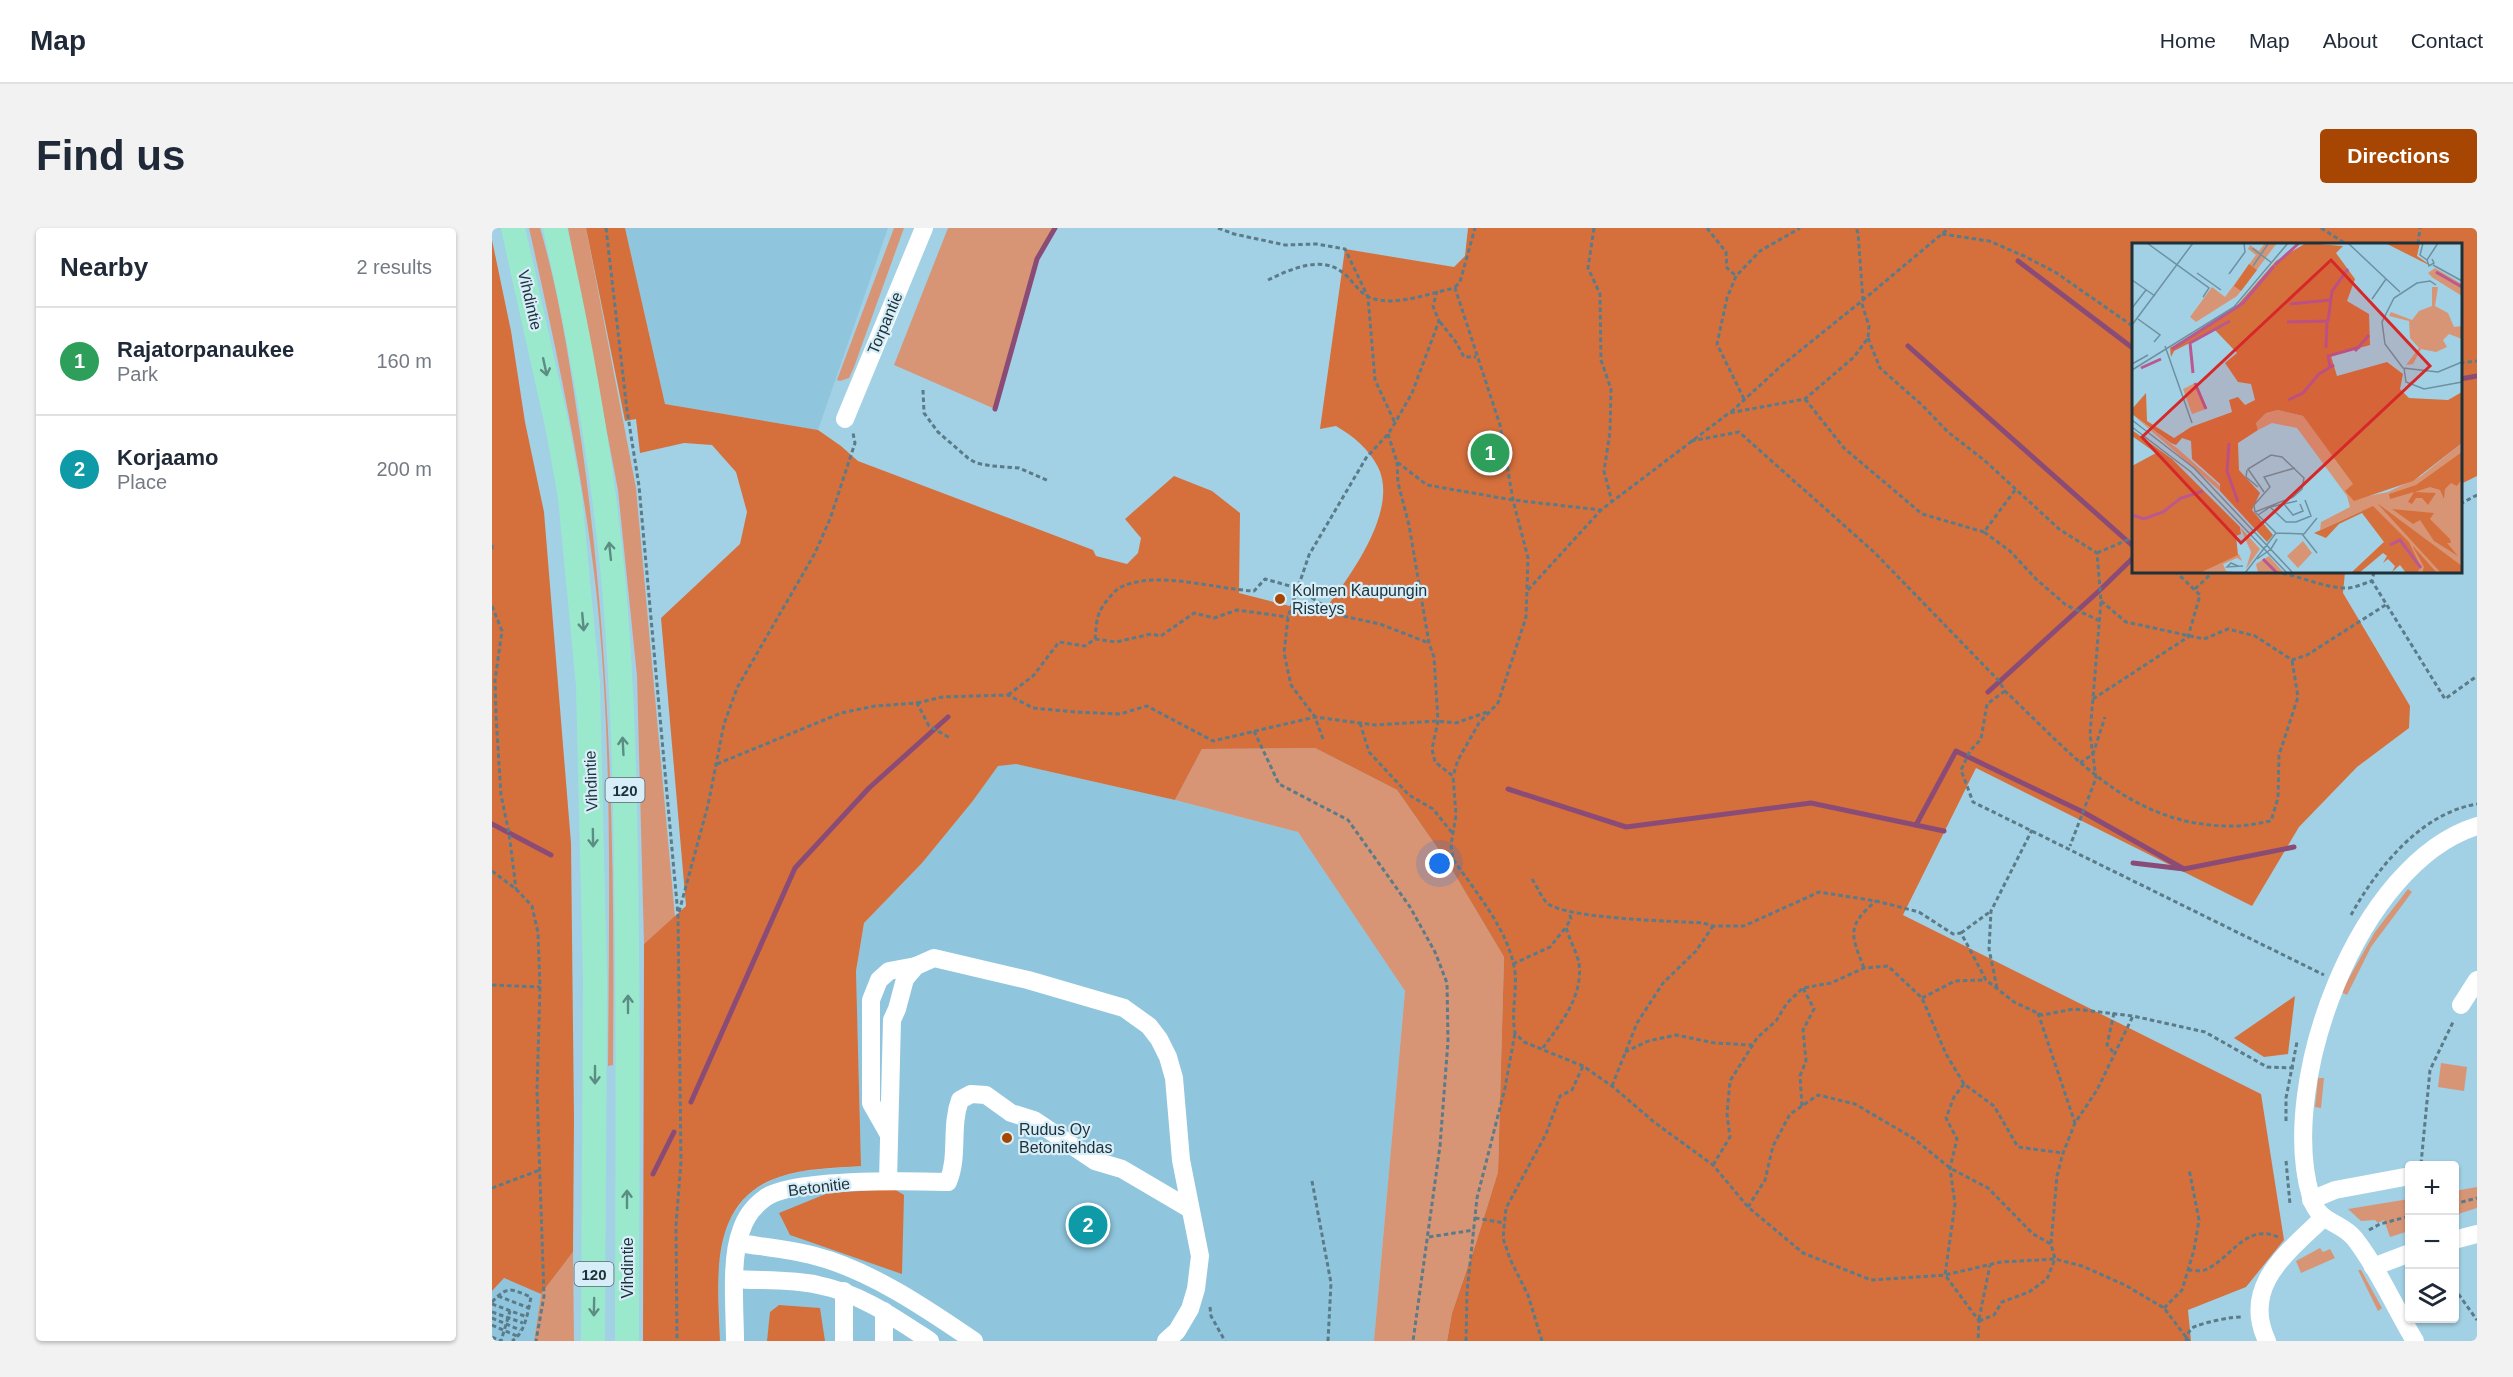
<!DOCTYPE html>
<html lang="en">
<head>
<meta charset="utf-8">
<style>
	body { margin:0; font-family:Arial,sans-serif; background:#f2f2f3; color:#1f2937 }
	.controls { position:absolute; right:18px; bottom:18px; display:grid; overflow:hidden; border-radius:6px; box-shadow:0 2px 4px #0004 }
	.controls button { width:54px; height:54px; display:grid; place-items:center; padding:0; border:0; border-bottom:2px solid #e0e1e3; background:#fff; color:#1f2937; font:30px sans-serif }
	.you { position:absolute; left:948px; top:636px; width:21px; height:21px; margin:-15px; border:4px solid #fff; border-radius:50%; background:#1a73e8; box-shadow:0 0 0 9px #1a73e833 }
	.badge { display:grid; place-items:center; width:39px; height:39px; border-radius:50%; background:#a74602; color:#fff; font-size:20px; font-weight:700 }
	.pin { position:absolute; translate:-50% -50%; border:3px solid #fff; box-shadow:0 2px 6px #0006 }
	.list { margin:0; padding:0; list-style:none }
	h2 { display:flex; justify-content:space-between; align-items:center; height:78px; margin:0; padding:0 24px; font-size:26px }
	h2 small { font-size:20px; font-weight:400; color:#747a83 }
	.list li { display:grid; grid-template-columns:39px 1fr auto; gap:18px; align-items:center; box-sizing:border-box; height:108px; padding:0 24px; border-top:2px solid #e0e1e3 }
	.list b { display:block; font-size:22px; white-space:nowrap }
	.list p { margin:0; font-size:20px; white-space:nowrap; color:#747a83 }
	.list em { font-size:20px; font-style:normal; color:#747a83 }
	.icon { flex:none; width:33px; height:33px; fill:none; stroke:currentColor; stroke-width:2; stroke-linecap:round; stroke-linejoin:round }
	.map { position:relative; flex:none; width:1985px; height:1113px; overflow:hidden; border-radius:6px }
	header { display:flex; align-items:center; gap:36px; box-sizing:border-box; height:84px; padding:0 30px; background:#fff; border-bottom:2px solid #e0e1e3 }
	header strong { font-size:28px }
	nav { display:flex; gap:33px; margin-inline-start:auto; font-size:21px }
	.intro { display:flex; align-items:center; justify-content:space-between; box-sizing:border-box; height:144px; padding:0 36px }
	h1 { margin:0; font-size:42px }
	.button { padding:15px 27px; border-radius:6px; background:#a74602; color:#fff; font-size:21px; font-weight:700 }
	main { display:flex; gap:36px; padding:0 36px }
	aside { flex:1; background:#fff; border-radius:6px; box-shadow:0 2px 4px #0004 }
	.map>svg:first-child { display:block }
</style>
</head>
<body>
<header>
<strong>Map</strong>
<nav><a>Home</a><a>Map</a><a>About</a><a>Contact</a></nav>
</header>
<div class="intro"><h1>Find us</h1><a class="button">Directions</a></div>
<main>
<aside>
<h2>Nearby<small>2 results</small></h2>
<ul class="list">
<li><span class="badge" style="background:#2e9e5b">1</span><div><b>Rajatorpanaukee</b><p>Park</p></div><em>160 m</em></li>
<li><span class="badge" style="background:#0f9aa8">2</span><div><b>Korjaamo</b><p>Place</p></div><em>200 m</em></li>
</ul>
</aside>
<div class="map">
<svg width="1985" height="1113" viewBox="0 0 1985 1113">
	<rect width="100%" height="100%" fill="#a2d1e5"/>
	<g fill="#8fc6de">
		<path d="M133 0H396L326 202 173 176Z"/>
		<path d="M524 536 683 572 806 604 913 763 882 1113H228L226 1039 232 1006 239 989 256 965 286 949 312 943 369 938 364 743 372 695 430 635 480 574 506 537Z"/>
		<path d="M12 1050 49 1066 42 1113H0V1063Z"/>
	</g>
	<g fill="#d89575">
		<path d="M37 0H48C69 71 79 145 90 218 119 426 123 628 121 837L116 838C117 680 121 519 104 361 90 239 64 120 37 0Z"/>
		<path d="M76 0H94L144 260 183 689 152 716 145 448 126 262Z"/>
		<path d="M402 0H412L362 139 357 150 348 153 345 152Z"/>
		<path d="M456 0H563L545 31 503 181 402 137Z"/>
		<path d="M823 520 905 562 956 635 1012 729 1006 944 984 1015 960 1085 955 1113H882L913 763 806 604 683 572 710 521Z"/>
		<path d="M1916 661 1920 664 1879 719 1855 767 1849 764 1883 704Z"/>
		<path d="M1949 835 1975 839 1972 863 1946 859Z"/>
		<path d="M1826 850H1832L1829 880 1823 879Z"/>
		<path d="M1985 959V980L1963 987V963Z"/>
		<path d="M1917 971V1003L1898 1009 1892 992 1886 995 1883 992 1869 993 1856 981Z"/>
		<path d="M1828 1020 1831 1024 1838 1021 1843 1030 1809 1045 1804 1033Z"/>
		<path d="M81 1024 82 1113H42L49 1066Z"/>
		<path d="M1866 1042H1869L1890 1080 1886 1083Z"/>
	</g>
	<g fill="#d5703d">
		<path d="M94 0H133L173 176 326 202 349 218 366 233 601 322 604 328 635 336 646 325 649 310 633 291 682 248 720 263 748 285 747 365 829 386C855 353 908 283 886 239 877 221 861 208 844 198L828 201 853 21 962 39 973 28 976 0H1985V248L1969 256 1968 16H1642V344H1853L1851 365 1918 478 1917 500 1865 539 1807 599 1760 678 1484 540 1411 687 1769 866 1792 1012 1754 1059 1696 1082 1699 1113H955L960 1085 984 1015 1006 944 1012 729 956 635 905 562 823 520 710 521 683 572 524 536 506 538 480 574 430 635 372 695 364 743 369 938C342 940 313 940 287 949 215 973 226 1053 228 1113H151L152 716 194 678 169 390 248 316 255 284 244 244 220 217 192 215 148 225 144 191 133 193Z"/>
		<path d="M0 12 19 103 33 194 52 284 79 615 82 891 81 1024 49 1066 12 1050 0 1063Z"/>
		<path d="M1803 768 1796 826 1772 829 1742 810Z"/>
		<path d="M402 961 412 967 410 1046 298 1007 287 985 336 965Z"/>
		<path d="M287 1077 328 1080 333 1113H275L278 1084Z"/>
	</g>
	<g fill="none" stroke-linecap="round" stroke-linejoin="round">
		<g stroke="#8a4c77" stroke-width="5">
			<path d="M1526 33 1642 121"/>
			<path d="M1416 118 1642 319"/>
			<path d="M1968 151 1985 148"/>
			<path d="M503 181 545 31 563 0"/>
			<path d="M1496 464 1608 362 1642 329"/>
			<path d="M1016 561 1134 599 1319 575 1452 603"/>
			<path d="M0 596 59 627"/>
			<path d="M1424 597 1464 523 1591 584 1692 641"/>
			<path d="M1641 635 1692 641 1802 619"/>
			<path d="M199 874 303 640 377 560 456 489"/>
			<path d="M161 946 182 904"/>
		</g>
		<g stroke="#5b7b88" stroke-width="3" stroke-dasharray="4.5 3" stroke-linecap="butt">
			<path d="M114 0 135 182 147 258 186 687 189 934 184 997 185 1113"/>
			<path d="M726 0 742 6 793 17 824 16 853 21 876 69 883 152 903 195"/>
			<path d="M1102 0 1096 40 1108 66 1109 132 1119 161 1118 204 1112 243 1120 274"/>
			<path d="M1215 0 1234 24 1235 40 1244 48"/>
			<path d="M1829 0 1854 16"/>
			<path d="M1450 6 1497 13 1532 28 1563 44 1642 99"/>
			<path d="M1926 16 1928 0"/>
			<path d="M776 52C797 42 828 27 850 44 859 50 866 64 877 69 902 80 937 65 963 60L1008 197 1021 272 1036 330 1034 389 1006 475 987 495 966 532 961 548"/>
			<path d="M963 59 968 54 983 0"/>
			<path d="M948 94 964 114 972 129H984"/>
			<path d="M1376 110 1388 140 1431 178 1456 204 1492 232 1567 301 1605 325 1609 373 1598 506 1604 550 1578 618"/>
			<path d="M1968 135 1985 133"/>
			<path d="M431 162 432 185 446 204 476 230 484 235 500 238 527 240 557 253"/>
			<path d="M1252 171 1225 116 1235 70 1244 48 1268 23 1308 0"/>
			<path d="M1313 171 1352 220 1430 286 1492 304"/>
			<path d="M1239 184 1289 138 1371 72 1366 5 1364 0"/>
			<path d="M896 206 905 234 935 257 1021 272 1109 282 1237 185 1313 171 1362 129 1376 110 1377 98 1370 76 1371 72 1457 0"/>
			<path d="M1199 213 1247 204 1382 324 1507 453 1513 463C1582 528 1639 600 1743 598 1755 598 1767 595 1779 593L1786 570 1787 527 1806 469 1800 432"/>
			<path d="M905 234 906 255 917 297 937 415 942 429 946 493 940 521 943 534 961 548 964 587 959 617 961 631C984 665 1017 702 1023 744 1025 764 1019 785 1023 805L1032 814 1091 838 1120 858 1162 894 1221 937 1256 979 1311 1025 1379 1052 1453 1047 1509 1034 1563 1031 1590 1038 1633 1057 1672 1080 1697 1113"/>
			<path d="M1523 262 1492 304 1518 323 1544 351 1574 377 1608 393"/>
			<path d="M1968 276 1985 267"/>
			<path d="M0 317V324"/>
			<path d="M1605 325 1642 309"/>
			<path d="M1783 344C1807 347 1833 361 1857 360 1865 359 1873 355 1880 353"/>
			<path d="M1882 344 1880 353 1953 471 1985 448"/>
			<path d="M1703 361 1721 344"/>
			<path d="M1036 362 1109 282"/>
			<path d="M1609 373 1634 394 1712 411 1736 401 1763 408 1800 432 1815 427 1895 376"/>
			<path d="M0 378 10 403 3 452 4 488 9 567 17 605 24 661"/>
			<path d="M603 411 624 414 659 406 669 408 702 385 722 390 745 382 796 389"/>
			<path d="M1513 463 1495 476 1489 511 1478 523 1469 542 1481 574 1832 747"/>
			<path d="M516 467 541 448 567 414 593 418 603 411C604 403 604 391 608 383 611 377 622 362 629 359 666 342 722 361 762 363L773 351 805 360 846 387 888 396 937 415"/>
			<path d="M1601 471 1696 409 1708 367 1684 344"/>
			<path d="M425 475 450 469 516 467 541 480 583 484 628 486 655 478 721 513 823 489 883 497 946 493 964 495 995 484"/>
			<path d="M868 495 877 524 917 567 941 581 961 606"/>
			<path d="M762 503 787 556 856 592 918 679 943 724 955 755 956 813 948 918 921 1113"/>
			<path d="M831 511 823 489 799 457 792 425 796 389 817 327 874 230 896 206 903 195 920 165 947 93 941 78 945 63"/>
			<path d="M1588 535 1601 526 1613 489"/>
			<path d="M225 536 349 485 383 478 425 475 437 498 458 510"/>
			<path d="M0 643 24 661 40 678 46 705 48 759 45 863 52 1068 44 1113"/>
			<path d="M1040 651C1045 658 1049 669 1055 675 1074 691 1182 693 1211 695L1221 698H1252L1327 664 1384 673 1427 684 1461 706 1469 705 1494 752 1522 774 1550 787 1582 781 1641 788 1713 804 1775 839 1804 840"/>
			<path d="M187 684 216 577 232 496 245 460 323 325 338 291 363 215 361 205"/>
			<path d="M1859 687C1885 640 1929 585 1985 576"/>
			<path d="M1469 705 1499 683"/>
			<path d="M1021 736 1058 719 1074 699"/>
			<path d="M1372 740C1359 707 1354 698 1384 673"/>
			<path d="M0 757 48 759"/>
			<path d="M1505 760 1497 721 1499 683 1540 602"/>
			<path d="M1430 770 1463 753 1494 752"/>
			<path d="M1546 785 1583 895"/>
			<path d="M1622 785 1615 817 1622 825"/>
			<path d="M1051 820C1069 794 1091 770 1087 735 1085 725 1077 711 1074 699L1079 691 1077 684"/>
			<path d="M1133 824 1156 813 1184 807 1223 815 1260 817"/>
			<path d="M1472 856 1462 869 1454 890 1465 911 1458 940 1463 976 1453 1047 1487 1093 1486 1113"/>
			<path d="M1120 858 1145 795 1171 755 1204 723 1221 698"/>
			<path d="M1310 878 1308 848 1314 833 1311 802 1322 781 1311 760"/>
			<path d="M1794 893V870L1805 814"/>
			<path d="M1794 933 1798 976"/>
			<path d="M1929 936 1938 842 1962 792"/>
			<path d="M1221 937 1238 909 1235 886 1238 853 1265 810 1284 793 1295 775 1311 760 1339 755 1372 740 1396 738 1430 770 1454 826 1472 856 1502 878 1526 919 1571 925"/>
			<path d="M820 953 839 1055 836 1113"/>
			<path d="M0 960 48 942"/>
			<path d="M1962 976 1985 970"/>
			<path d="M1256 979 1273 952 1281 918 1298 886 1326 867 1363 876 1421 910 1458 940 1496 960 1541 1006 1559 1016"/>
			<path d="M983 990 1013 995"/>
			<path d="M1877 1002 1888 996 1918 988"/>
			<path d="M937 1009 982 1002"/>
			<path d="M1696 1042C1702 1042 1710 1044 1715 1041 1740 1029 1754 995 1786 1009"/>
			<path d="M1962 1060 1985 1092"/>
			<path d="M6 1068 37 1080"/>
			<path d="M0 1074C16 1057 19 1061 39 1069 36 1084 33 1105 20 1113"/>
			<path d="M0 1076 35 1089"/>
			<path d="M718 1079 719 1088 733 1113"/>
			<path d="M1672 1080 1690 1062 1702 1022 1707 992 1697 941"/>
			<path d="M0 1084 31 1095"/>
			<path d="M0 1090 28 1102"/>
			<path d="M1487 1091 1498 1037"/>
			<path d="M1487 1093 1502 1087 1510 1074 1537 1064 1555 1051 1563 1031 1559 1016 1565 948 1571 925 1583 895 1605 862 1641 788"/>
			<path d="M0 1097 27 1109"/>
			<path d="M0 1109 9 1113 18 1083"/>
			<path d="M974 1113 975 1064 985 970 1013 860 1023 805"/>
			<path d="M1050 1113 1036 1067 1018 1031 1011 1010 1014 980 1054 906 1068 868 1080 862 1091 838"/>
			<path d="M1694 1113C1695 1108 1696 1104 1700 1100 1708 1095 1742 1088 1751 1089"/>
		</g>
		<g stroke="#fff" stroke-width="18">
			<path d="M353 191 432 0"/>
			<path d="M1969 777 1985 752"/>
			<path d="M396 905 379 875V772L387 752 397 743 424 738"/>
			<path d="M396 953 400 792 405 781 413 751 424 738 442 730 536 752 632 780 657 798 667 811 676 829 682 850 689 932 708 1028 704 1061 698 1081 685 1103 674 1113"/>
			<path d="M1819 972 1843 962 1918 948"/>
			<path d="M1962 1012 1985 1006"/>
			<path d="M246 1015C272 1019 298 1021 323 1028 378 1042 435 1081 482 1113"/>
			<path d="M1881 1039 1918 1025"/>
			<path d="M242 1051C269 1053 300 1051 326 1057 368 1065 403 1090 438 1113"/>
			<path d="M352 1063V1113"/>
			<path d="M243 1113C243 1082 238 1031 249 1003 253 990 262 978 273 970 300 950 419 953 456 954 467 928 458 899 468 872L479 866 494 867 519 885 542 892 603 933 630 941 698 981"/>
			<path d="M392 1113V1083"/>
			<path d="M1775 1113C1749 1058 1795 1025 1831 990"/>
			<path d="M1923 1113C1903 1080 1887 1042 1863 1011 1849 993 1826 996 1819 969 1785 856 1866 635 1985 598"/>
		</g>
		<g stroke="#9be9cd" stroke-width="24">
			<path d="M21 0 66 202 78 269 96 457 103 751 101 1113"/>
			<path d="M63 0C89 115 110 231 121 349 130 446 133 544 134 641 137 798 135 956 135 1113"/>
		</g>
	</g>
	<defs><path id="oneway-shaft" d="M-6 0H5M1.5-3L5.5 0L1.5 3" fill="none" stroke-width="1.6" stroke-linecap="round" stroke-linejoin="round" transform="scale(1.5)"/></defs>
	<g stroke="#5c8d83">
		<use href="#oneway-shaft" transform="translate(53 139) rotate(78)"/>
		<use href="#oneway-shaft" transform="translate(118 323) rotate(-96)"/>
		<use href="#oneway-shaft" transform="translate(91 394) rotate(85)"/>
		<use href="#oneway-shaft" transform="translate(131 518) rotate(-93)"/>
		<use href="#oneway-shaft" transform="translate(101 610) rotate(89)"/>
		<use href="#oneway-shaft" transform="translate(136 776) rotate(-90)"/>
		<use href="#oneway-shaft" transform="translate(103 847) rotate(90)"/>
		<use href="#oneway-shaft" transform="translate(135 971) rotate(-90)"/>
		<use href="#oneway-shaft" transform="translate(102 1079) rotate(91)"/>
	</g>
	<g fill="#a74602" stroke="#d7eef8" stroke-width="2">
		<circle cx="788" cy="371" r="6"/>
		<circle cx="515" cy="910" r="6"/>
	</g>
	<g text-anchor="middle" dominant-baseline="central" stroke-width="4.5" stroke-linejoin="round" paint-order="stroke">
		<g fill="#d7eef8" stroke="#566a72" stroke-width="1.5">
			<rect x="113.5" y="550" width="39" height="24" rx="4.5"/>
			<rect x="82.5" y="1034" width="39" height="24" rx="4.5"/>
		</g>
		<g font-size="15" font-weight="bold" fill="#1e3139">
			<text x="133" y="562">120</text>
			<text x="102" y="1046">120</text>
		</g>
		<g font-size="16" fill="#1e3139" stroke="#d7eef8">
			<text transform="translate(38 72) rotate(77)">Vihdintie</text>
			<text transform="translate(393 95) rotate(-67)">Torpantie</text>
			<text transform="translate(99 553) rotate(-92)">Vihdintie</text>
			<text transform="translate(327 959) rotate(-7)">Betonitie</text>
			<text transform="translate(135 1040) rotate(-90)">Vihdintie</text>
		</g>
		<g font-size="16" fill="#1e3139" stroke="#d7eef8" text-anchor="start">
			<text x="800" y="362">Kolmen Kaupungin<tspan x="800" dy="18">Risteys</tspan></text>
			<text x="527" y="901">Rudus Oy<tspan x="527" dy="18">Betonitehdas</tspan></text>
		</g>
	</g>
	<g transform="translate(1640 15)">
		<rect width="330" height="330" fill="#a2d1e5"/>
		<path d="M133 0H145L105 53 64 79 58 74 80 44 93 54 124 12 116 6 118 2 127 8ZM303 25 330 41V53L301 35 296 30ZM300 44H306L303 63 316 70 322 84 330 83V96L317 91 311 97 315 104 304 109 289 106 281 121 274 122 287 105 278 95 277 78 257 73 259 69 280 77 287 68 300 63ZM63 140 74 166 60 171 51 146ZM146 167 171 173 222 242 226 255 256 249 289 233 330 200V330H277L257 304 227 330H219L253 298 230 268 188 287 189 279 218 264 215 253 165 185 140 180 126 187 124 180 134 170ZM0 171 46 206 88 243V248ZM108 284 128 306 114 326 119 309ZM171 298 180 310 166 325 155 313ZM107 311 110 318 105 315 91 321 94 328 112 330H68ZM137 313 152 330H126L124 321Z" fill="#d89575"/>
		<path d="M174 0 211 3 204 10 223 36 215 58 237 71 238 102 199 113 205 133 255 119 271 131 268 146 277 155 316 157 330 149V200L281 238 222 258 213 248 221 241 171 173 146 167 134 170 124 180 126 187 106 200 107 227 128 250 120 267 141 292 135 299 88 248V241L60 216 59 198 50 195 44 202 39 200 0 171V166L14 150 15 178 42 195 59 184 100 169 97 157 106 154 113 162 123 157 119 141 106 139 93 120 105 110 83 87 42 108 39 114 38 105 103 65 144 18ZM253 0H288L285 13 301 24ZM117 21 125 27 109 48 102 43ZM0 187 40 216 108 284 109 291 104 293 106 312 68 330H0V223L24 210 0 193ZM330 209V236L325 243 319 240 313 246 312 256 308 247 298 244 283 249 304 250 296 262 290 255H284L280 261 276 259 282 249 258 256 257 251 284 242ZM245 260 330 323V330H309ZM241 263 277 299 288 322 286 330H274L268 322 260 329 263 323 256 316 251 320 255 313 251 310 227 330H219L252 299 230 270 207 281 194 295 182 290ZM260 266 302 270 298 276 318 296 319 300H315L326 313 302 298 288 277 281 281ZM281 304V303L305 330H290L292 324Z" fill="#d5703d"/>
		<path fill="none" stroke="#b95891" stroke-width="3" d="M143 22 167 0M304 29 330 44M158 61 198 57M155 79 196 78 200 48 216 26M194 105 195 79M40 106 111 60 142 23M223 108 237 92M198 123 196 113 228 104M9 125 29 116M61 130 58 100 98 78M63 140 74 166M156 157 171 150 187 131 202 122M97 200 95 228 106 259M0 272 12 276 31 269 49 255 71 248M258 302 268 297 289 325M131 316 145 330"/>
		<path fill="none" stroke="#6d91a0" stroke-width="1.5" d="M15 0 77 45 71 54M216 0 268 49M291 0 288 12 295 17M120 5 140 20M300 16 302 20 297 23 295 17 306 0M301 22 330 38M121 23 136 1M65 30 89 47M97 31 113 9 112 0M0 37 23 53M304 42 298 38 285 40 262 55 250 79 253 101 271 125 306 129 330 119M240 56 254 36M0 65 14 47M6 76 28 92 22 99M0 82 61 0M33 103 60 180M0 121 16 112M272 125 274 139 292 146 330 139M0 127 102 64 156 0M0 177 62 225 161 330M0 184 59 229 155 330M115 227 114 234 126 244M152 261 161 272 171 268 168 261M138 264 154 279H164L179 273 173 257M123 269 161 254 170 246 172 235 150 214 139 212 116 226 132 249M126 272 138 264 165 258M144 290 123 269 122 262 138 244 132 234 163 225M170 291 185 310M125 316 139 306 145 296M106 323 99 320 95 324 111 323M113 330 144 290 172 291 185 275"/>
		<path fill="#d62828" fill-opacity="0.15" stroke="#d62828" stroke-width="3" d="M199 17 298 123 109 300 10 194Z"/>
		<rect width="330" height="330" fill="none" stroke="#1e3139" stroke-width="3"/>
	</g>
</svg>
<div class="controls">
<button>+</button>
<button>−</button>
<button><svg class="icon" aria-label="layers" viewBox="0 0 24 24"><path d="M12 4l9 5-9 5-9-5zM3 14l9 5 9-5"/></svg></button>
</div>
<div class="you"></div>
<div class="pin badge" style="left:998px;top:225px;background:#2e9e5b">1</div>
<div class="pin badge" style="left:596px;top:997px;background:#0f9aa8">2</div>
</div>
</main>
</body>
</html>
